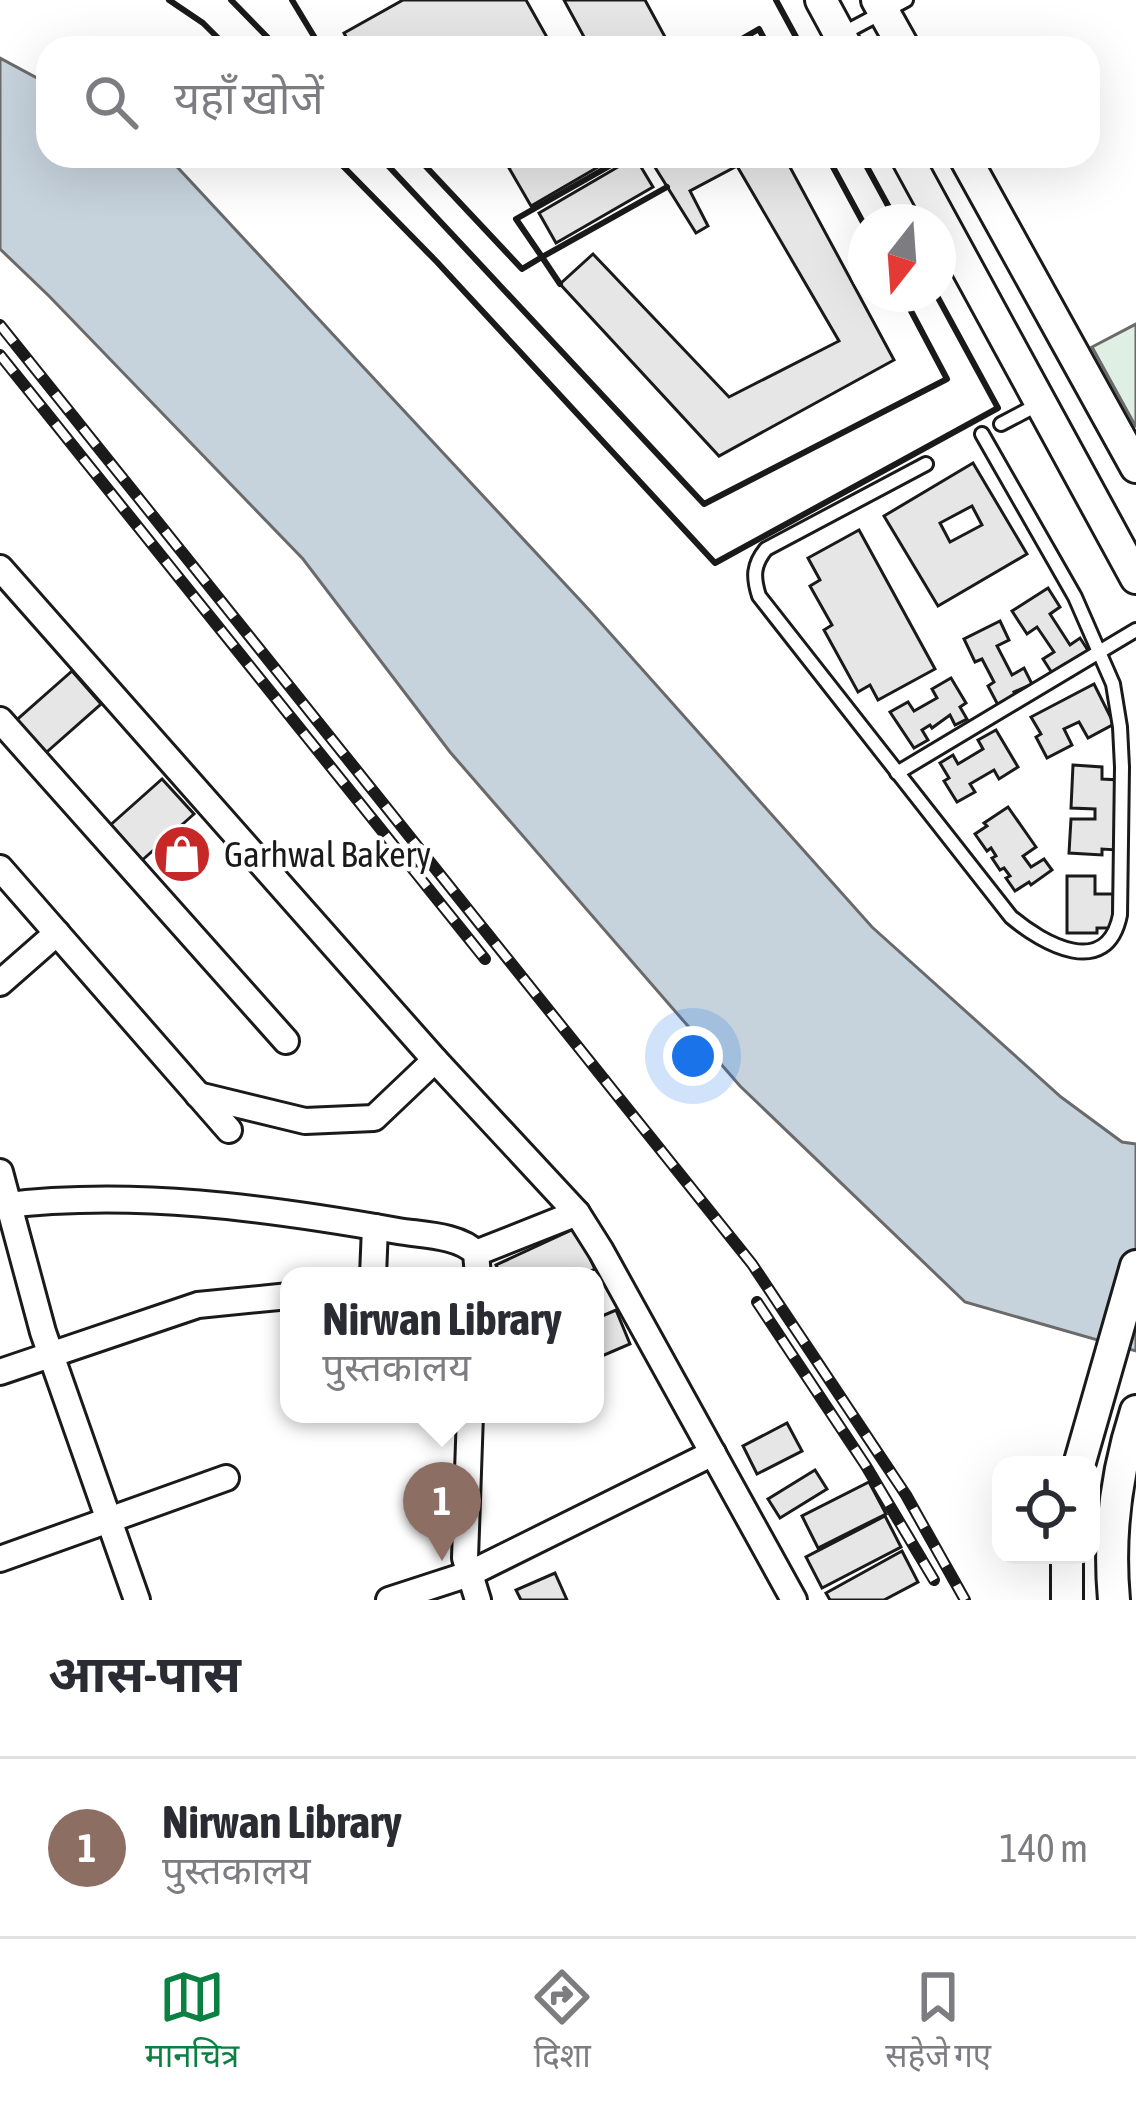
<!DOCTYPE html>
<html lang="hi">
<head>
<meta charset="utf-8">
<style>
	body { margin:0; font-family:"Asap Condensed","Noto Sans Devanagari",sans-serif; background:#f7f7f7; color:#2b2b33 }
	.controls { position:absolute; right:36px; bottom:36px; display:grid; overflow:hidden; border-radius:24px; box-shadow:0 12px 48px #0002 }
	.controls button { width:108px; height:108px; display:grid; place-items:center; padding:0; border:0; border-bottom:3px solid #e1e1e2; background:#fff; color:#2b2b33; font:60px sans-serif }
	.compass { position:absolute; left:848px; top:204px; width:108px; height:108px; border-radius:50%; background:#fff; box-shadow:0 12px 48px #0002; rotate:197deg }
	.you { position:absolute; left:693px; top:1056px; width:42px; height:42px; margin:-30px; border:9px solid #fff; border-radius:50%; background:#1a73e8; box-shadow:0 0 0 18px #1a73e833 }
	.badge { display:grid; place-items:center; width:78px; height:78px; border-radius:50%; background:#0b8043; color:#fff; font-size:39px; font-weight:700 }
	.pin { position:absolute; translate:-50% -99px; filter:drop-shadow(0 3px 6px #0008) }
	.pin::after { content:''; position:absolute; top:63px; width:42px; height:36px; background:inherit; clip-path:polygon(0 0,100% 0,50% 100%) }
	.popup { position:absolute; left:280px; top:1267px; width:324px; height:156px; box-sizing:border-box; display:grid; place-content:center; border-radius:24px; background:#fff; filter:drop-shadow(0 3px 9px #0005); font-size:39px; white-space:nowrap; color:#7c7c81 }
	.popup b { font-size:45px; color:#2b2b33 }
	.popup::after { content:''; position:absolute; left:50%; top:100%; margin-left:-24px; border:24px solid transparent; border-top-color:#fff }
	.list { margin:0; padding:0; list-style:none }
	h2 { display:flex; justify-content:space-between; align-items:center; height:156px; margin:0; padding:0 48px; font-size:51px }
	h2 small { font-size:39px; font-weight:400; color:#7c7c81 }
	.list li { display:grid; grid-template-columns:78px 1fr auto; gap:36px; align-items:center; box-sizing:border-box; height:180px; padding:0 48px; border-top:3px solid #e1e1e2 }
	.list b { display:block; font-size:45px; white-space:nowrap }
	.list p { margin:0; font-size:39px; white-space:nowrap; color:#7c7c81 }
	.list em { font-size:39px; font-style:normal; color:#7c7c81 }
	.icon { flex:none; width:66px; height:66px; fill:none; stroke:currentColor; stroke-width:2; stroke-linecap:round; stroke-linejoin:round }
	.map { position:relative; flex:none; width:1136px; height:1600px; overflow:hidden }
	.search { position:absolute; background:#fff; box-shadow:0 12px 48px #0002; left:36px; right:36px; top:36px; height:132px; display:flex; align-items:center; gap:30px; box-sizing:border-box; padding:0 42px; border-radius:36px; color:#7c7c81; font-size:45px }
	.sheet { height:336px; background:#fff }
	nav { display:flex; justify-content:space-around; align-items:center; box-sizing:border-box; height:168px; border-top:3px solid #e1e1e2; background:#fff; font-size:33px; color:#7c7c81 }
	nav a { display:grid; justify-items:center; gap:6px }
	nav .on { color:#0b8043 }
	.map>svg:first-child { display:block }
</style>
</head>
<body>
<div class="map">
<svg width="1136" height="1600" viewBox="0 0 1136 1600">
	<rect width="100%" height="100%" fill="#fff"/>
	<path fill="#e0efe3" stroke="#6a6a6a" stroke-width="3" d="M1136 324V427L1092 347Z"/>
	<path fill="#c6d2dc" stroke="#6a6a6a" stroke-width="3" d="M0 58 48 84V156H167L592 613 872 927 1061 1097 1122 1142 1136 1144V1351L965 1302 740 1086 450 752 303 559 49 296 0 249Z"/>
	<g fill="#e6e6e6" stroke="#1a1a1a" stroke-width="3" fill-rule="evenodd">
		<path d="M403 0H526L553 48H352L344 33Z"/>
		<path d="M564 0H645L671 48H590Z"/>
		<path d="M529 156H617L531 206 509 168Z"/>
		<path d="M648 156H784L894 360 719 456 560 284 593 254 729 397 839 341 737 166 690 191 708 226 696 233Z"/>
		<path d="M635 157 653 187 556 243 539 213Z"/>
		<path d="M973 463 1027 554 938 606 884 516ZM972 506 982 525 950 542 940 523Z"/>
		<path d="M859 530 935 669 878 700 870 685 858 692 824 630 832 625 810 586 820 580 808 558Z"/>
		<path d="M1048 588 1060 607 1050 614 1070 645 1080 638 1091 655 1069 669 1065 664 1052 673 1043 659 1054 652 1037 627 1027 634 1012 611Z"/>
		<path d="M1000 621 1009 640 997 646 1012 675 1024 668 1032 684 1014 692 1017 698 999 707 988 686 994 682 982 659 975 662 964 639Z"/>
		<path d="M72 671 101 704 40 758 11 725Z"/>
		<path d="M951 678 966 703 960 707 967 719 955 725 950 715 932 728 930 725 922 730 928 740 914 748 890 712 908 702 914 711 937 698 932 689Z"/>
		<path d="M1094 684 1114 724 1088 738 1079 722 1064 729 1072 745 1047 758 1036 737 1041 734 1031 717Z"/>
		<path d="M996 730 1018 767 999 779 994 770 970 784 975 792 957 802 944 781 949 778 940 763 953 755 958 764 983 749 978 740Z"/>
		<path d="M1073 765 1102 767V779L1120 780 1117 850 1102 849V855L1069 853 1071 819H1095V809L1071 808Z"/>
		<path d="M162 779 194 814 139 863 107 828Z"/>
		<path d="M1008 807 1036 847 1023 856 1031 867 1044 859 1052 870 1031 885 1029 882 1015 891 1006 878 1010 876 1004 868 1000 870 992 858 996 856 991 848 987 851 975 834 987 826 984 823Z"/>
		<path d="M1067 876H1095V894H1113V928H1097V933H1067Z"/>
		<path d="M576 1228 595 1269 579 1276H501L496 1265Z"/>
		<path d="M616 1310 630 1344 595 1359V1319Z"/>
		<path d="M787 1423 802 1451 757 1474 743 1446Z"/>
		<path d="M815 1470 827 1489 780 1518 768 1499Z"/>
		<path d="M869 1482 886 1514 818 1548 802 1516Z"/>
		<path d="M885 1516 901 1547 822 1588 806 1557Z"/>
		<path d="M902 1551 918 1582 884 1600H830L826 1593Z"/>
		<path d="M555 1573 567 1600H521L516 1590Z"/>
	</g>
	<g fill="none" stroke-linecap="round" stroke-linejoin="round">
		<defs>
			<g id="service">
				<path d="M840 35 906 0"/>
				<path d="M1001 424 1039 404"/>
				<path d="M926 464 766 549C753 565 753 577 759 596L1011 917C1043 944 1107 980 1120 915L1122 767 1120 727 1113 684 1075 597 982 434"/>
				<path d="M897 773 1136 630"/>
			</g>
			<g id="minor">
				<path d="M0 568 435 1060 577 1213 601 1251 794 1600"/>
				<path d="M0 720 286 1041"/>
				<path d="M0 868 229 1130"/>
				<path d="M0 983 57 933"/>
				<path d="M198 1095 305 1121 374 1118 435 1060"/>
				<path d="M0 1172 43 1332 137 1600"/>
				<path d="M0 1206C131 1189 268 1208 398 1231 422 1235 459 1235 476 1253L478 1276"/>
				<path d="M476 1253 577 1213"/>
				<path d="M373 1276 375 1227"/>
				<path d="M0 1372 198 1305 289 1296"/>
				<path d="M470 1414 465 1558 478 1600"/>
				<path d="M0 1559 226 1478"/>
				<path d="M389 1600 469 1574 713 1453"/>
			</g>
			<g id="tertiary">
				<path d="M821 0 847 48"/>
				<path d="M877 0 904 48"/>
				<path d="M906 156 1136 578"/>
				<path d="M964 156 1136 467"/>
				<path d="M1079 1465 1136 1266"/>
				<path d="M1067 1600V1555"/>
				<path d="M1114 1600C1108 1535 1116 1473 1136 1411"/>
			</g>
		</defs>
		<use href="#service" stroke="#1a1a1a" stroke-width="18"/>
		<use href="#minor" stroke="#1a1a1a" stroke-width="30"/>
		<use href="#tertiary" stroke="#1a1a1a" stroke-width="36"/>
		<use href="#service" stroke="#fff" stroke-width="12"/>
		<use href="#minor" stroke="#fff" stroke-width="24"/>
		<use href="#tertiary" stroke="#fff" stroke-width="30"/>
		<defs>
			<g id="rail">
				<path d="M0 325 752 1264 906 1495 965 1600"/>
				<path d="M0 355 485 959"/>
				<path d="M757 1302 866 1466 934 1580"/>
			</g>
		</defs>
		<use href="#rail" stroke="#1a1a1a" stroke-width="12"/>
		<use href="#rail" stroke="#fff" stroke-width="8" stroke-dasharray="22" stroke-linecap="butt"/>
		<g stroke="#1a1a1a" stroke-width="6">
			<path d="M169 0 203 23 228 48"/>
			<path d="M231 0 278 48"/>
			<path d="M292 0 321 48"/>
			<path d="M776 0 802 48"/>
			<path d="M726 48 759 29 769 48"/>
			<path d="M333 156 437 262 715 563 998 408 936 294"/>
			<path d="M379 156 704 504 947 379 902 294"/>
			<path d="M416 156 522 269 542 257 516 219 627 156"/>
			<path d="M827 156 866 228"/>
			<path d="M861 156 897 222"/>
			<path d="M560 284 542 257 667 187"/>
		</g>
	</g>
	<defs>
		<symbol id="shop-disc" viewBox="-11 -11 22 22"><circle r="9.5" fill="#c62828" stroke="#fff"/><path d="M-5-2.5h2.3a2.7 3.5 0 0 1 5.4 0H5L5.5 6h-11ZM-1.5-2.5h3a1.5 2.3 0 0 0-3 0Z" fill="#fff"/></symbol>
	</defs>
	<g fill-rule="evenodd">
		<use href="#shop-disc" x="149" y="821" width="66" height="66"/>
	</g>
	<g text-anchor="middle" dominant-baseline="central" stroke-width="9" stroke-linejoin="round" paint-order="stroke">
		<g font-size="36" fill="#1a1a1a" stroke="#fff" text-anchor="start">
			<text x="224" y="854">Garhwal Bakery</text>
		</g>
	</g>
</svg>
<div class="controls">
<button><svg class="icon" aria-label="locate" viewBox="0 0 24 24"><circle cx="12" cy="12" r="6"/><path d="M12 2v4M12 18v4M2 12h4M18 12h4"/></svg></button>
</div>
<svg class="compass" viewBox="-18 -18 36 36"><path d="M0-13l5 13h-10z" fill="#e53935"/><path d="M0 13l5-13h-10z" fill="#7c7c81"/></svg>
<div class="you"></div>
<div class="pin badge" style="left:442px;top:1561px;background:#8d6e63">1</div>
<div class="popup"><b>Nirwan Library</b>पुस्तकालय</div>
<div class="search"><svg class="icon" aria-label="search" viewBox="0 0 24 24"><circle cx="10" cy="10" r="6"/><path d="M15 15l6 6"/></svg>यहाँ खोजें</div>
</div>
<section class="sheet">
<h2>आस-पास<small></small></h2>
<ul class="list">
<li><span class="badge" style="background:#8d6e63">1</span><div><b>Nirwan Library</b><p>पुस्तकालय</p></div><em>140 m</em></li>
</ul>
</section>
<nav>
<a class="on"><svg class="icon" aria-label="map" viewBox="0 0 24 24"><path d="M3 6l6-2 6 2 6-2v14l-6 2-6-2-6 2zM9 4v14M15 6v14"/></svg>मानचित्र</a>
<a><svg class="icon" aria-label="directions" viewBox="0 0 24 24"><path d="M12 3l9 9-9 9-9-9zM9 14v-3h6M13 9l2 2-2 2"/></svg>दिशा</a>
<a><svg class="icon" aria-label="saved" viewBox="0 0 24 24"><path d="M7 4h10v16l-5-4-5 4z"/></svg>सहेजे गए</a>
</nav>
</body>
</html>
